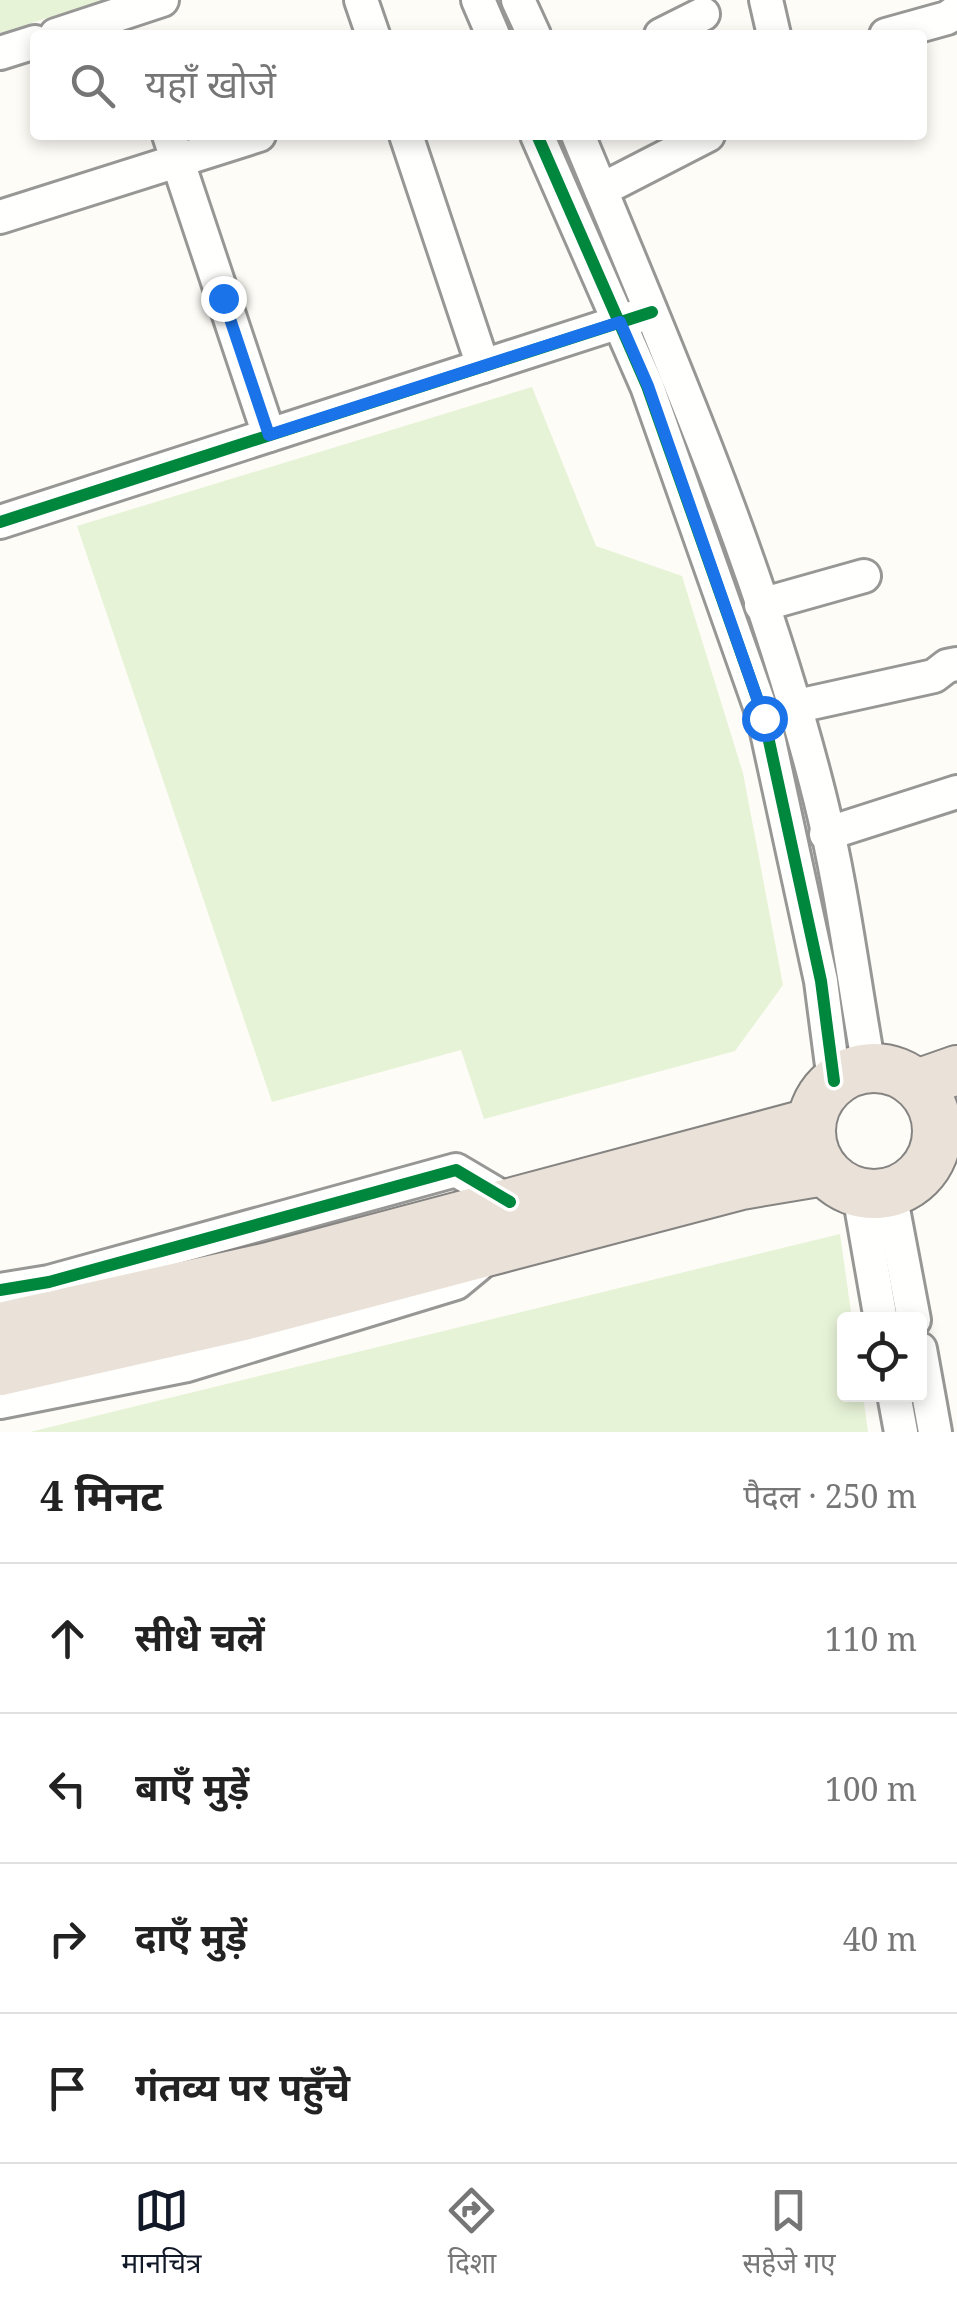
<!DOCTYPE html>
<html lang="hi">
<head>
<meta charset="utf-8">
<style>
	body { margin:0; font-family:"Noto Serif","Noto Sans Devanagari",serif; background:#f6f6f6; color:#222 }
	.controls { position:absolute; right:30px; bottom:30px; display:grid; overflow:hidden; border-radius:10px; box-shadow:0 5px 15px #0003 }
	.controls button { width:90px; height:90px; display:grid; place-items:center; padding:0; border:0; border-bottom:2px solid #e0e0e0; background:#fff; color:#222; font:50px sans-serif }
	.stop { position:absolute; width:30px; height:30px; margin:-22px; border:8px solid #1a73e8; border-radius:50%; background:#fff }
	.stop.end { background:#1a73e8; border-color:#fff; box-shadow:0 2px 10px #0008 }
	.list { margin:0; padding:0; list-style:none }
	h2 { display:flex; justify-content:space-between; align-items:center; height:130px; margin:0; padding:0 40px; font-size:42px }
	h2 small { font-size:32px; font-weight:400; color:#767676 }
	.list li { display:grid; grid-template-columns:65px 1fr auto; gap:30px; align-items:center; box-sizing:border-box; height:150px; padding:0 40px; border-top:2px solid #e0e0e0 }
	.list b { display:block; font-size:38px; white-space:nowrap }
	.list em { font-size:32px; font-style:normal; color:#767676 }
	.icon { flex:none; width:55px; height:55px; fill:none; stroke:currentColor; stroke-width:2; stroke-linecap:round; stroke-linejoin:round }
	.map { position:relative; flex:none; width:957px; height:1432px; overflow:hidden }
	.search { position:absolute; background:#fff; box-shadow:0 5px 15px #0003; left:30px; right:30px; top:30px; height:110px; display:flex; align-items:center; gap:25px; box-sizing:border-box; padding:0 35px; border-radius:10px; color:#767676; font-size:38px }
	.sheet { height:730px; background:#fff }
	nav { display:flex; justify-content:space-around; align-items:center; box-sizing:border-box; height:140px; border-top:2px solid #e0e0e0; background:#fff; font-size:28px; color:#767676 }
	nav a { display:grid; justify-items:center; gap:5px }
	nav .on { color:#111827 }
	.map>svg:first-child { display:block }
</style>
</head>
<body>
<div class="map">
<svg width="957" height="1432" viewBox="0 0 957 1432">
	<rect width="100%" height="100%" fill="#fdfcf7"/>
	<g fill="#e7f3d7">
		<path d="M0 0H101V1L0 33Z"/>
		<path d="M532 387 596 546 682 576 743 773 783 985 735 1051 484 1119 461 1050 272 1102 77 526Z"/>
		<path d="M840 1234 852 1319 844 1320V1394L863 1395 868 1432H30Z"/>
	</g>
	<g fill="none" stroke-linecap="round" stroke-linejoin="round">
		<defs>
			<g id="minor">
				<path d="M361 0 373 35"/>
				<path d="M478 0 493 35"/>
				<path d="M518 0 534 35"/>
				<path d="M766 0 774 35"/>
				<path d="M56 35 162 0"/>
				<path d="M661 35 703 14"/>
				<path d="M886 35 947 18 957 11"/>
				<path d="M0 53 35 42"/>
				<path d="M169 135 269 435"/>
				<path d="M406 135 483 366"/>
				<path d="M537 135 647 386 764 718 821 981 834 1081"/>
				<path d="M578 135C668 352 763 570 820 798 842 886 853 978 869 1067"/>
				<path d="M601 190 708 135"/>
				<path d="M0 217 259 135"/>
				<path d="M0 522 638 316"/>
				<path d="M761 605 864 576"/>
				<path d="M793 707 934 676 947 666 957 664"/>
				<path d="M826 834 957 792"/>
				<path d="M890 1193 914 1320"/>
				<path d="M859 1194 881 1320"/>
				<path d="M0 1290 49 1282 456 1170 510 1202"/>
				<path d="M920 1349 935 1432"/>
				<path d="M894 1394 901 1432"/>
				<path d="M0 1402 187 1365 456 1283 479 1264"/>
			</g>
			<g id="highway">
				<circle cx="874" cy="1131" r="63"/>
				<path d="M917 1084 957 1070"/>
				<path d="M0 1327 269 1267 810 1123"/>
				<path d="M0 1371 243 1316 741 1185 824 1171"/>
			</g>
		</defs>
		<use href="#minor" stroke="#979795" stroke-width="38"/>
		<use href="#highway" stroke="#858482" stroke-width="52"/>
		<use href="#minor" stroke="#fffffe" stroke-width="32"/>
		<use href="#highway" stroke="#eae1d8" stroke-width="48"/>
		<defs>
			<g id="cycleway">
				<path d="M537 135 647 386 764 718 821 981 834 1081"/>
				<path d="M0 522 652 312"/>
				<path d="M0 1290 49 1282 456 1170 510 1202"/>
			</g>
		</defs>
		<use href="#cycleway" stroke="#fff" stroke-width="19"/>
		<use href="#cycleway" stroke="#00873e" stroke-width="12"/>
	</g>
	<g fill="none" stroke-linecap="round" stroke-linejoin="round">
		<path stroke="#1a73e8" stroke-width="12" d="M223 298 269 435 620 322 648 386 764 718"/>
	</g>
</svg>
<div class="controls">
<button><svg class="icon" aria-label="locate" viewBox="0 0 24 24"><circle cx="12" cy="12" r="6"/><path d="M12 2v4M12 18v4M2 12h4M18 12h4"/></svg></button>
</div>
<div class="stop" style="left:764px;top:718px"></div>
<div class="stop end" style="left:223px;top:298px"></div>
<div class="search"><svg class="icon" aria-label="search" viewBox="0 0 24 24"><circle cx="10" cy="10" r="6"/><path d="M15 15l6 6"/></svg>यहाँ खोजें</div>
</div>
<section class="sheet">
<h2>4 मिनट<small>पैदल · 250 m</small></h2>
<ul class="list">
<li><svg class="icon" aria-label="ahead" viewBox="0 0 24 24"><path d="M12 20V5M6 11l6-6 6 6"/></svg><div><b>सीधे चलें</b></div><em>110 m</em></li>
<li><svg class="icon" aria-label="left" viewBox="0 0 24 24"><path d="M17 20v-9H6M10 6l-5 5 5 5"/></svg><div><b>बाएँ मुड़ें</b></div><em>100 m</em></li>
<li><svg class="icon" aria-label="right" viewBox="0 0 24 24"><path d="M7 20v-9h11M14 6l5 5-5 5"/></svg><div><b>दाएँ मुड़ें</b></div><em>40 m</em></li>
<li><svg class="icon" aria-label="arrive" viewBox="0 0 24 24"><path d="M6 21V4h12l-3 4 3 4H6"/></svg><div><b>गंतव्य पर पहुँचे</b></div></li>
</ul>
</section>
<nav>
<a class="on"><svg class="icon" aria-label="map" viewBox="0 0 24 24"><path d="M3 6l6-2 6 2 6-2v14l-6 2-6-2-6 2zM9 4v14M15 6v14"/></svg>मानचित्र</a>
<a><svg class="icon" aria-label="directions" viewBox="0 0 24 24"><path d="M12 3l9 9-9 9-9-9zM9 14v-3h6M13 9l2 2-2 2"/></svg>दिशा</a>
<a><svg class="icon" aria-label="saved" viewBox="0 0 24 24"><path d="M7 4h10v16l-5-4-5 4z"/></svg>सहेजे गए</a>
</nav>
</body>
</html>
